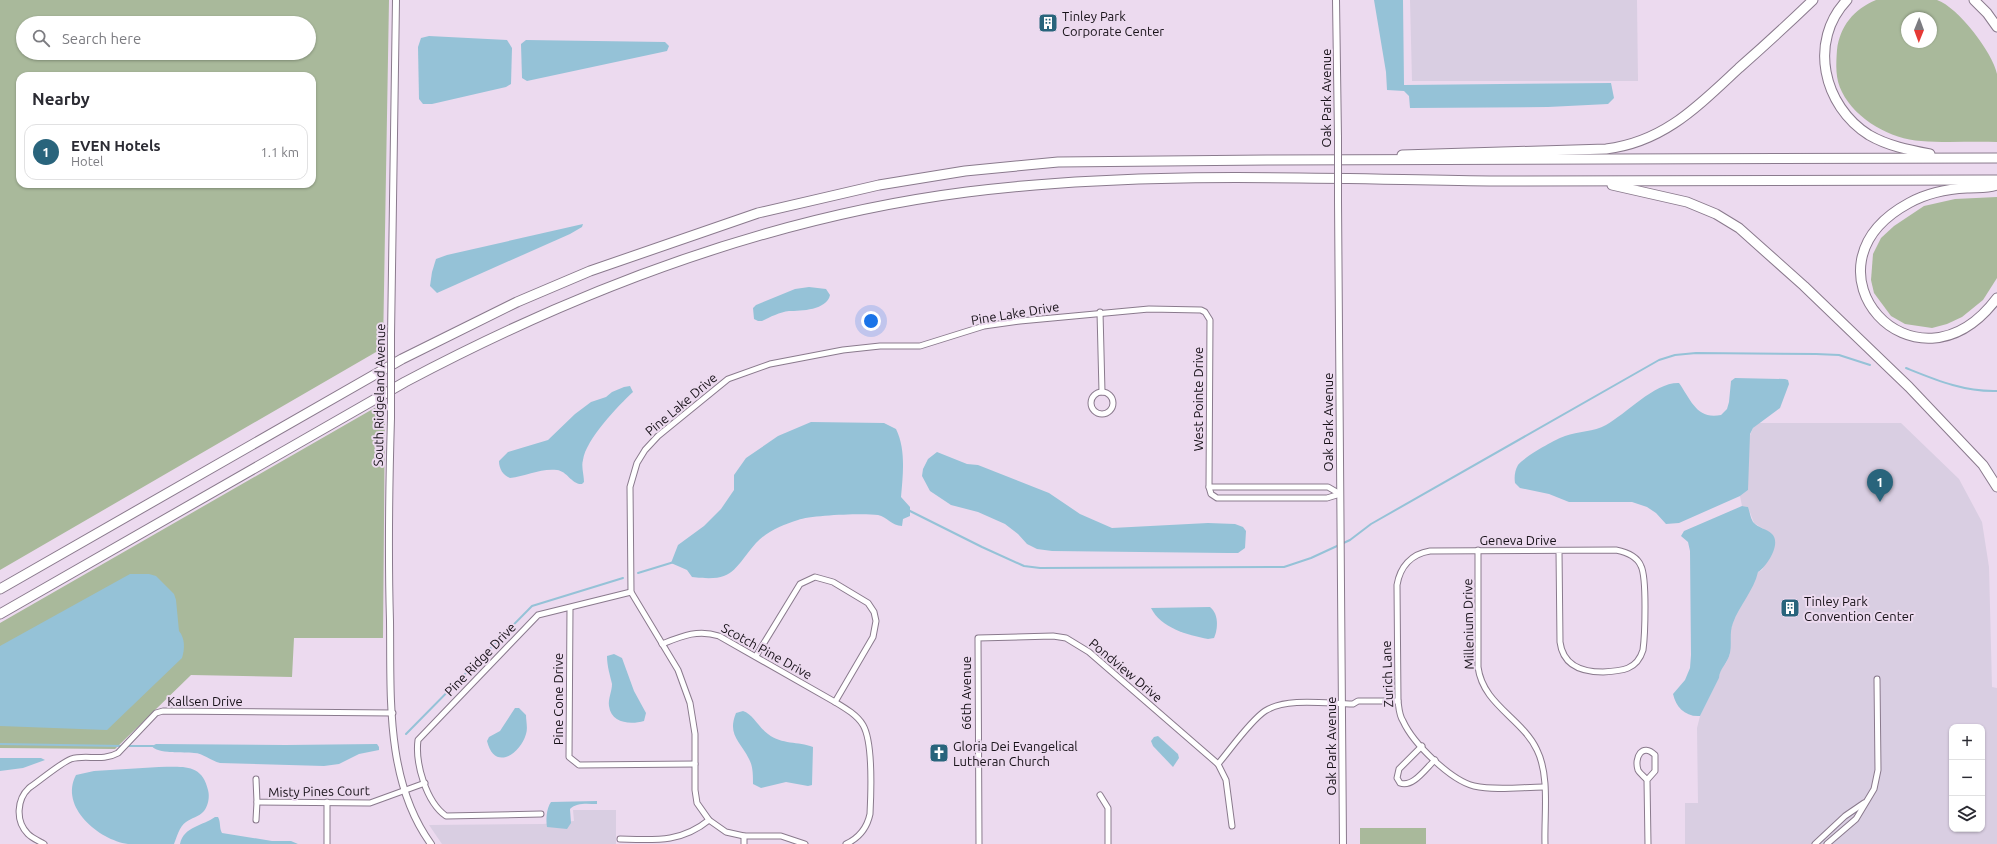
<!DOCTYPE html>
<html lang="en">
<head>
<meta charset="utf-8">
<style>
	body { margin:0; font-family:Ubuntu,sans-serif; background:#f2f2f3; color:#2b2b33 }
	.controls { position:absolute; right:12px; bottom:12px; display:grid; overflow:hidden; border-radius:8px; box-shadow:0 1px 3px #0004 }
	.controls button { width:36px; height:36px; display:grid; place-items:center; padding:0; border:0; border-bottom:1px solid #e1e1e2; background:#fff; color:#2b2b33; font:20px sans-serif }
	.compass { position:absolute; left:1901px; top:12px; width:36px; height:36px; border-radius:50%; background:#fff; box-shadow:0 1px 3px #0004; rotate:181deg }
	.you { position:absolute; left:871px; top:321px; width:14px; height:14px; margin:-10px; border:3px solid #fff; border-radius:50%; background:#1a73e8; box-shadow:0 0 0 6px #1a73e833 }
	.badge { display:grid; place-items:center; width:26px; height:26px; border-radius:50%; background:#29647c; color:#fff; font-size:13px; font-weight:700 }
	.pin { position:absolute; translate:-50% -33px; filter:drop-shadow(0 1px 2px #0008) }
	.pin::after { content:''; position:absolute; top:21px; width:14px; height:12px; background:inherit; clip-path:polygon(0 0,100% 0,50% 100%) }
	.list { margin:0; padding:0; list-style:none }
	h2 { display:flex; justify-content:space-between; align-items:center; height:52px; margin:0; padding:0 16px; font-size:17px }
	h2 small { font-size:13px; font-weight:400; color:#7c7c81 }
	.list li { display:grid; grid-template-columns:26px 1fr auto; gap:12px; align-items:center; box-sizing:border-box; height:56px; margin:0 8px 8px; padding:0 8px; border:1px solid #e1e1e2; border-radius:12px }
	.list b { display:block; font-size:15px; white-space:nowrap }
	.list p { margin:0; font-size:13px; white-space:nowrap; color:#7c7c81 }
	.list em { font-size:13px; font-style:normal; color:#7c7c81 }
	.icon { flex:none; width:22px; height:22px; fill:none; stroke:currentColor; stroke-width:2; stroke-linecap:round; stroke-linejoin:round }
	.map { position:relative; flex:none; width:1997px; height:844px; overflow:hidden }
	.search { position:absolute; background:#fff; box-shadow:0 1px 3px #0004; left:16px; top:16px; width:300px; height:44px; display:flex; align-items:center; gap:10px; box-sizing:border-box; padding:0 14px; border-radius:22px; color:#7c7c81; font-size:15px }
	.panel { position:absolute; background:#fff; box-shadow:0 1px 3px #0004; left:16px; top:72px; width:300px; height:116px; border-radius:12px }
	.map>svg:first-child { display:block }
</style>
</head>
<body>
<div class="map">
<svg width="1997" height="844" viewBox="0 0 1997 844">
	<rect width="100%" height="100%" fill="#ecdaef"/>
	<g fill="#d9cee2" fill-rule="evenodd">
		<path d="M1410 0H1637L1638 81H1412Z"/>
		<path d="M1759 423H1901L1959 479 1982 522 1989 567 1992 687 1997 688V844H1685V803H1698L1697 728 1700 716 1719 678V672L1726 663 1730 654V632L1733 622 1758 572 1762 570 1774 548 1762 528 1754 523 1748 507 1742 506 1740 496 1748 490V440L1753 428ZM1952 727H1982V829H1952Z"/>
		<path d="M573 810H616V844H442L429 825 543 824 574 821Z"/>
	</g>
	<g fill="#a9b99b" fill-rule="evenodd">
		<path d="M0 0H389L383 348 0 570ZM23 23H309V53H23ZM20 76H312V184H20Z"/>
		<path d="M1876 0C1888 0 1927 0 1937 0 1958 7 1993 53 1997 74 1997 92 1997 123 1997 142 1972 141 1946 143 1921 141 1891 139 1856 120 1842 92 1835 79 1836 64 1837 50 1840 26 1854 9 1876 0ZM1907 18H1931V42H1907Z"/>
		<path d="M1997 197V278L1983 300 1962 317 1947 324 1932 328 1905 324 1891 316 1874 293 1871 280 1873 254 1881 238 1894 226 1924 206 1955 199Z"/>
		<path d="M385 402 383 638H294L292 677 191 675 115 749 0 748V623Z"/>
		<rect x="1360" y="828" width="66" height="16"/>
	</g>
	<g fill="#95c2d7">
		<path d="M1374 0H1403L1404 85 1611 83 1614 98 1608 104 1548 107 1410 108 1409 96 1404 91 1387 90 1386 72Z"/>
		<path d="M429 36 507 40 512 48 511 84 506 87 432 104H423L419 99 418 47 421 38Z"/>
		<path d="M526 40 665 42 669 46 667 51 527 81 522 78 521 44Z"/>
		<path d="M583 224 582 227 570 234 437 293 430 286 432 272 436 259 447 255Z"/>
		<path d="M809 287 826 289 830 295C827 310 801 311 789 311 780 312 770 317 762 321H758L754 319 753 308 756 305 795 289Z"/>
		<path d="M1735 378 1785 379 1788 380 1789 384 1780 408 1753 428 1750 434 1748 490 1740 496 1679 523 1666 524 1656 513 1647 507 1632 502H1569L1549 494 1520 488 1515 483C1514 477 1515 470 1518 465 1524 457 1554 440 1565 436 1578 431 1594 432 1606 425 1626 414 1655 382 1679 383 1691 400 1697 420 1721 415L1727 409 1729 402 1731 381Z"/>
		<path d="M630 386 633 392C618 406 586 439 583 460 581 466 584 475 584 482L582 484C572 485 567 471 557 470 541 468 526 476 510 478 503 475 499 469 499 461L508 452 548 440 575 414 591 402 606 397 612 392 624 387Z"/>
		<path d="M811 422 884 423 896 429C906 449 903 475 901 497L910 507V516L903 519 902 526C892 526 887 517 878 515 864 513 811 515 798 520 783 525 767 531 756 543 732 571 734 582 692 577L687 570 671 563 678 545 704 526 721 509 734 490V475L746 458 778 436Z"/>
		<path d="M937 452 967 464 978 465 1049 493 1080 514 1112 528 1208 523 1235 524 1243 527 1246 531 1245 548 1238 553H1228L1052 551 1037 549 1027 544 1018 534 1005 524 978 512 951 505 930 491 922 476 923 469 928 459Z"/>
		<path d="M1742 506 1748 507C1750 512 1750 517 1753 522 1758 528 1767 529 1772 534 1782 544 1766 567 1758 572 1754 590 1739 606 1733 623 1729 633 1732 643 1730 653 1728 663 1719 669 1719 678L1700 716C1685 717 1676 707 1673 694L1685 680 1690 668 1691 655 1690 551 1688 542 1681 536 1684 531Z"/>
		<path d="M130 574H149L156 576 174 594 176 600 179 631C185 638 185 649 182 658L107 730 0 726V646Z"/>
		<path d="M1210 607C1219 614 1218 629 1214 638L1208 639C1187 635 1161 628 1151 608Z"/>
		<path d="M614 654 622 658 634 691 646 713 644 721C630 725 611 723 609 706 608 699 612 691 612 684 610 675 607 666 607 656Z"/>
		<path d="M515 708H519L526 715C526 721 528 728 526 734 520 755 494 771 487 741L489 737 500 731Z"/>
		<path d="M743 711C753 714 759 728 768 734 782 745 798 741 813 747L812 785 808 786 786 782 761 788 753 784C753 775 753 766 749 759 740 741 727 735 736 713Z"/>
		<path d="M1158 736 1178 754 1179 758 1173 767 1153 746 1151 741 1154 737Z"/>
		<path d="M156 744 286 745 377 744 379 747V750L359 754 339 764 324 766 220 763C211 761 203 753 194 753 185 752 156 754 152 746Z"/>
		<path d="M0 758H41L45 760 23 768 0 771Z"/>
		<path d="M159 767C182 767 202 763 208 790 210 797 208 806 204 811 199 817 191 818 186 822 179 827 177 837 174 844 159 844 142 844 128 844 99 840 59 807 76 775L94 771Z"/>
		<path d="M597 801V804C588 804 577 802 570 809L571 823 567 829 547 827C546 820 546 809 551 802Z"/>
		<path d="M215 817H218C221 822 219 828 222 833L272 841H291L298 844H180C184 826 203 826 215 817Z"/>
	</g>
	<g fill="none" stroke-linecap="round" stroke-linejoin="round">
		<g stroke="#95c2d7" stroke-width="2">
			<path d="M1906 368C1936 380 1964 392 1997 391"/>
			<path d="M908 510 982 547 1024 566 1040 568 1284 567 1311 558 1350 540 1371 524 1659 360 1675 355 1696 353 1816 354 1839 355 1870 365"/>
			<path d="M638 573 674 562"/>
			<path d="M406 734 532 606 623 578"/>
			<path d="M0 744 123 746"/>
			<path d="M127 746H153"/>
		</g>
		<defs>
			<g id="minor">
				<path d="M1100 312 1102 392"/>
				<circle cx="1102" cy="403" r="11"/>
				<path d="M1209 487H1328L1340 494"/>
				<path d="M1478 550V667C1483 705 1522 718 1537 750 1550 776 1544 816 1545 844"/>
				<path d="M570 608 569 757 579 765 695 764"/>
				<path d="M662 644C682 636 698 629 719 636L835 702C845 708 857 715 863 725 873 742 871 794 870 814 867 828 859 838 846 844"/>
				<path d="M756 656 800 584 815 577 833 582 868 603 874 612 876 621 873 637 835 702"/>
				<path d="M1422 746 1399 769 1397 778 1400 783C1413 788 1426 768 1435 760"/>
				<path d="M1218 764C1230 750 1250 721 1265 711 1287 697 1328 704 1353 704L1358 701H1398"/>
				<path d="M256 779 257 802 370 803 425 783"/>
				<path d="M1647 780C1645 777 1640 774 1638 770 1634 758 1642 742 1655 755V771L1647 780 1648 844"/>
				<path d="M1544 787C1522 787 1496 791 1474 786 1450 780 1413 743 1403 721 1399 715 1399 708 1398 701L1397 585C1400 567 1411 554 1430 551L1616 550C1626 552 1637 556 1641 566 1647 578 1645 635 1643 650 1637 670 1622 671 1603 672 1582 672 1563 666 1560 642L1559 551"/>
				<path d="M1100 795 1108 808V844"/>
				<path d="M327 802V844"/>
				<path d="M541 814 446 816C426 802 415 763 418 740L538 615 631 592"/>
				<path d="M256 820 257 802"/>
				<path d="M744 836V844"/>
				<path d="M620 839C654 840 681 843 709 820"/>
				<path d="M44 844C39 841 32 838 28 834 15 821 17 799 29 788 38 782 62 762 71 759 86 754 102 762 118 753L156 713 163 711 393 713"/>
				<path d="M805 844 781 836H744L726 832 709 820 697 803 695 790V734L690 703 678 670 631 592 630 487 637 463 645 450 658 436 728 379 770 364 843 350 880 346H920L984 326 1020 321 1149 309 1201 310 1205 312 1210 320 1209 487 1211 494 1217 498H1327L1340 494"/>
				<path d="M979 844 978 638 1053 636 1066 638 1089 652 1218 764 1226 780 1232 826"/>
				<path d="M1815 844 1845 816 1864 803"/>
				<path d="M1827 844 1856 819 1874 789 1878 770 1877 679"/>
			</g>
			<g id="tertiary">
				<path d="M1336 0 1338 137"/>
				<path d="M1338 201 1343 844"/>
				<path d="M391 336 396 0"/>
				<path d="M391 418C389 486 388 554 390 621 391 695 385 781 431 844"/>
			</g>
			<g id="motorway">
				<path d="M1847 0C1808 41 1823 106 1869 135 1888 146 1909 150 1930 154"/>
				<path d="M1974 0 1987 13 1997 27"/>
				<path d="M1402 155 1606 149C1664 142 1698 106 1739 68 1764 46 1789 23 1813 0"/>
				<path d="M1612 185 1687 202 1716 214 1739 228 1804 286 1909 387 1983 465 1997 487"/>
				<path d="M1997 185C1988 189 1976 187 1967 188 1946 189 1927 193 1909 203 1791 267 1915 407 1997 298"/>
				<path d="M0 589 402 359 517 302 590 271 758 213 879 185 965 171 1058 162 1267 160 1997 158"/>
				<path d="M0 614 405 382C580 289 770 217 967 192 1140 170 1324 179 1498 181 1665 182 1831 179 1997 180"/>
			</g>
		</defs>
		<use href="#minor" stroke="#8a7a8d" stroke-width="7"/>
		<use href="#tertiary" stroke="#8a7a8d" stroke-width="8"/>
		<use href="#motorway" stroke="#8a7a8d" stroke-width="11"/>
		<use href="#minor" stroke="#fff" stroke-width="5"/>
		<use href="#tertiary" stroke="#fff" stroke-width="6"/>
		<use href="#motorway" stroke="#fff" stroke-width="9"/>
		<defs>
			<g id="tertiary-bridge">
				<path d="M1338 137V201"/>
				<path d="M391 418V336"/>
			</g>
		</defs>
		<use href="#tertiary-bridge" stroke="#8a7a8d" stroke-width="8" stroke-linecap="butt"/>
		<use href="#tertiary-bridge" stroke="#fff" stroke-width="6"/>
	</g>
	<defs>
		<symbol id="building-square" viewBox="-11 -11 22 22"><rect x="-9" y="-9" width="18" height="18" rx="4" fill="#29647c" stroke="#ecdaef"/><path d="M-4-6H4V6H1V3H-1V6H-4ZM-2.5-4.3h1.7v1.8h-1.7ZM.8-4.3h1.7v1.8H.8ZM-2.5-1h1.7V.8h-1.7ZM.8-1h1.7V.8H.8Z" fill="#fff"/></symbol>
		<symbol id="church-square" viewBox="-11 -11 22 22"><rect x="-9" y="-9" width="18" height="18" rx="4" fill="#29647c" stroke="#ecdaef"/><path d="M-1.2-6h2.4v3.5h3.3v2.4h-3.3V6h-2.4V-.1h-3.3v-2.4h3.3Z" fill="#fff"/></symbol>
	</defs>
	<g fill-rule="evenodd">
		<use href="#building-square" x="1037" y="12" width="22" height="22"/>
		<use href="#building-square" x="1779" y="597" width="22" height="22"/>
		<use href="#church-square" x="928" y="742" width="22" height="22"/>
	</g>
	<g text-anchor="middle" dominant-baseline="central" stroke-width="4" stroke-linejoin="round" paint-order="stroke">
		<g font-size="13" fill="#171118" stroke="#ecdaef" text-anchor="start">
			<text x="1062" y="16">Tinley Park<tspan x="1062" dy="15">Corporate Center</tspan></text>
			<text x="1804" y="601">Tinley Park<tspan x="1804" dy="15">Convention Center</tspan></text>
			<text x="953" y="746">Gloria Dei Evangelical<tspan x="953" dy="15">Lutheran Church</tspan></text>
		</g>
		<g font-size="13" fill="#171118" stroke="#ecdaef">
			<text transform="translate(1326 98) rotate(-90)">Oak Park Avenue</text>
			<text transform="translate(1015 313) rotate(-9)">Pine Lake Drive</text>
			<text transform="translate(379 395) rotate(-89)">South Ridgeland Avenue</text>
			<text transform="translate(1198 399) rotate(-90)">West Pointe Drive</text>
			<text transform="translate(681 404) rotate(-40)">Pine Lake Drive</text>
			<text transform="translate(1328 422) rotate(-90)">Oak Park Avenue</text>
			<text x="1518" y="540">Geneva Drive</text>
			<text transform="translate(1468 624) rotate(-91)">Millenium Drive</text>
			<text transform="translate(767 651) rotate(29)">Scotch Pine Drive</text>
			<text transform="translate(480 659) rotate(-46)">Pine Ridge Drive</text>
			<text transform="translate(1126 670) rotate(40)">Pondview Drive</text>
			<text transform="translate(1387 674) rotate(-92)">Zurich Lane</text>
			<text transform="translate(966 693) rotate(-90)">66th Avenue</text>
			<text transform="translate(558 699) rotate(-90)">Pine Cone Drive</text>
			<text x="205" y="701">Kallsen Drive</text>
			<text transform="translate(1331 746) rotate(-90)">Oak Park Avenue</text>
			<text transform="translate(319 791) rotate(-1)">Misty Pines Court</text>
		</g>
	</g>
</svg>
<div class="controls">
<button>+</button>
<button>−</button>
<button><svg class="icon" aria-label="layers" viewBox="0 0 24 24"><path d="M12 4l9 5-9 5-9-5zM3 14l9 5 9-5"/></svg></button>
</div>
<svg class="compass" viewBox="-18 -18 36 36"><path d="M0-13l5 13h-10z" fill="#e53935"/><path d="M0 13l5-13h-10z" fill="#7c7c81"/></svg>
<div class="you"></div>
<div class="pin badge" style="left:1880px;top:502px">1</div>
<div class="search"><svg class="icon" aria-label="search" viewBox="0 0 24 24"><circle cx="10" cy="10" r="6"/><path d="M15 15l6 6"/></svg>Search here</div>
<section class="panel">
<h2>Nearby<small></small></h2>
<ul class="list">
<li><span class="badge">1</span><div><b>EVEN Hotels</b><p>Hotel</p></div><em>1.1 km</em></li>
</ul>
</section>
</div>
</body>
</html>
